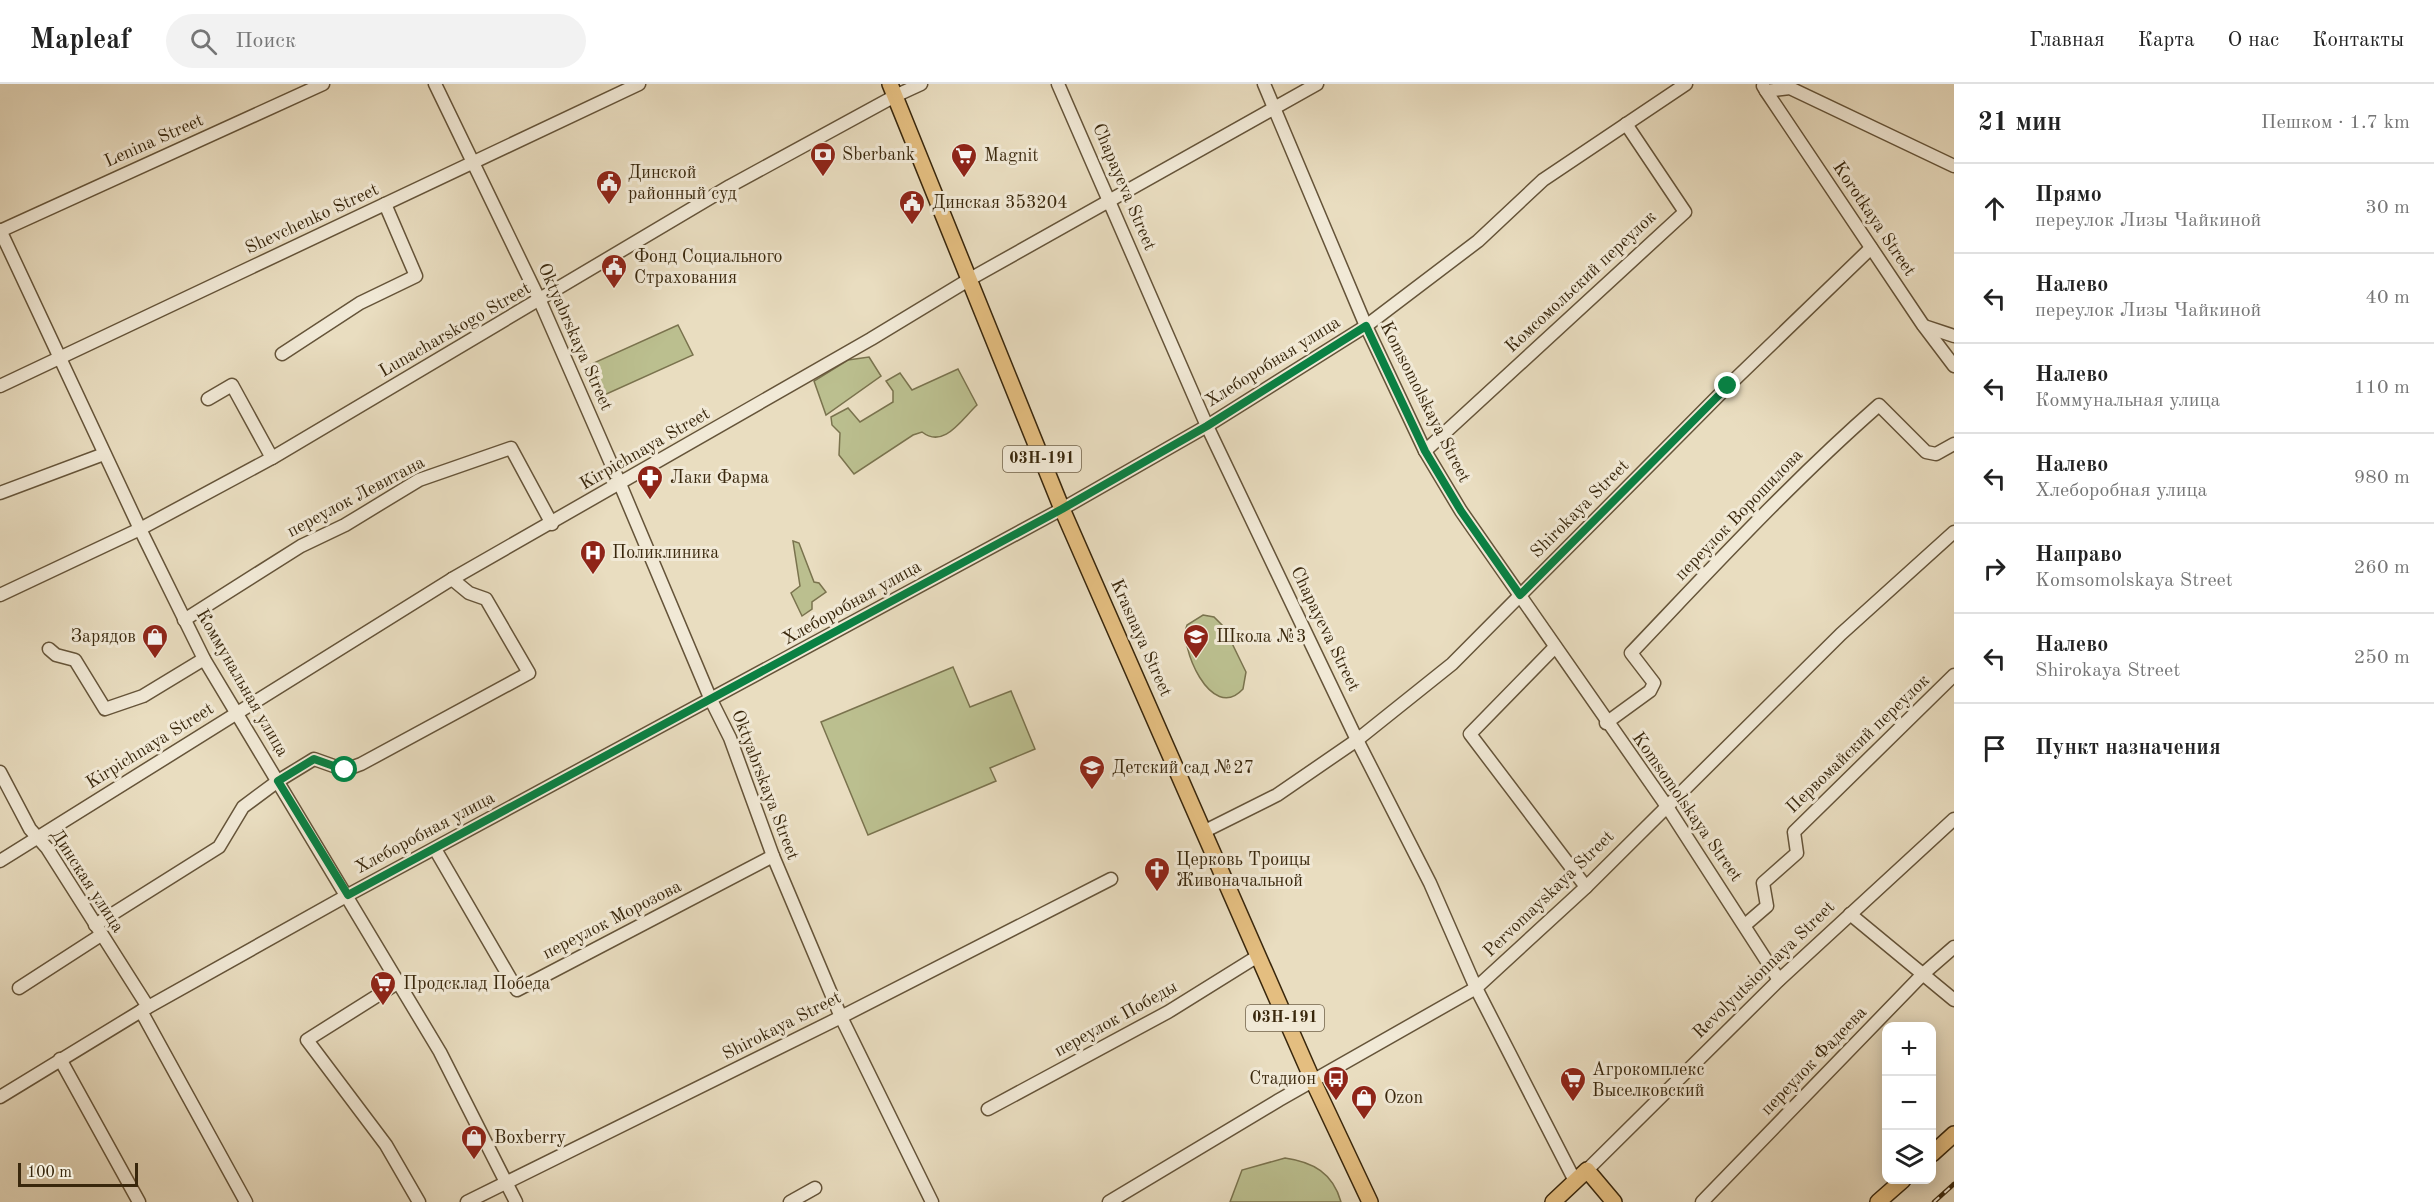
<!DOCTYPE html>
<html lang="ru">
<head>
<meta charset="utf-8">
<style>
	body { margin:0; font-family:"Old Standard TT",serif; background:#f2f2f2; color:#222 }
	.controls { position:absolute; right:18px; bottom:18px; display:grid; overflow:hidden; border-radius:12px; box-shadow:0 3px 15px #0003 }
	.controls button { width:54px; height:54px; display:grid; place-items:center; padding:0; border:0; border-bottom:2px solid #e0e0e0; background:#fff; color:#222; font:30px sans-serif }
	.scale { position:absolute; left:18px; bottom:15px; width:120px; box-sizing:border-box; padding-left:6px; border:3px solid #39270c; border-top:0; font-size:16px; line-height:21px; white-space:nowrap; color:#39270c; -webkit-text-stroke:4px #f1e9d6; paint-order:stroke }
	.stop { position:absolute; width:18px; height:18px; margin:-14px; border:4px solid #0b8043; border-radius:50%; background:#fff }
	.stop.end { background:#0b8043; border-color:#fff; box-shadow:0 2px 6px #0008 }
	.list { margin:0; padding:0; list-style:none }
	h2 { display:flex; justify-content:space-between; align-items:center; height:78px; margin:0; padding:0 24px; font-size:26px }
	h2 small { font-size:20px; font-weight:400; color:#767676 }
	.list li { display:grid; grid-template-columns:39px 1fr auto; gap:18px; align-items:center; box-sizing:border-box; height:90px; padding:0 24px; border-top:2px solid #e0e0e0 }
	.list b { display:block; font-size:22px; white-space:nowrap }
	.list p { margin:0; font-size:20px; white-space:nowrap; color:#767676 }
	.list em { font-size:20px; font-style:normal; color:#767676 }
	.icon { flex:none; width:33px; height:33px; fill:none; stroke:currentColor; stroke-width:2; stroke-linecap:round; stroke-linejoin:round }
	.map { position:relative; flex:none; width:1954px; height:1118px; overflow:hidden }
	header { display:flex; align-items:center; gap:36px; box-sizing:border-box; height:84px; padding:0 30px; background:#fff; border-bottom:2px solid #e0e0e0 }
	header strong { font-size:28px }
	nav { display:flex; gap:33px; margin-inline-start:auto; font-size:21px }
	.search { width:420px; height:54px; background:#f2f2f2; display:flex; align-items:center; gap:15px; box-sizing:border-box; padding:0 21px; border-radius:33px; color:#767676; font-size:22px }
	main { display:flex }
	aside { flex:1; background:#fff }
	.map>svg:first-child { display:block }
</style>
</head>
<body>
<header>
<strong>Mapleaf</strong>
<div class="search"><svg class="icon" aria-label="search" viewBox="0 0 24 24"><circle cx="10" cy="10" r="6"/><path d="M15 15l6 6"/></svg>Поиск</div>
<nav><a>Главная</a><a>Карта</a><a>О нас</a><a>Контакты</a></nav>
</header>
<main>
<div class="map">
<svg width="1954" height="1118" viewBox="0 0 1954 1118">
	<rect width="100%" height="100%" fill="#e9ddc0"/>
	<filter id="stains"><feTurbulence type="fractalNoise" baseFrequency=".00333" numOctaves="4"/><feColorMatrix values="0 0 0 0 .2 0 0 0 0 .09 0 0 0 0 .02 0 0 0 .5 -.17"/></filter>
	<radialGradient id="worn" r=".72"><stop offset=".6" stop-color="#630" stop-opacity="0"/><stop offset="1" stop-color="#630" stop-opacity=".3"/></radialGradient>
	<g fill="#bbbf8f" stroke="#7a734e" stroke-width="1.5">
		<path d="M678 241 693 271 602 312 587 282Z"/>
		<path d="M869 273 881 292 826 331 814 297 848 276Z"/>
		<path d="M958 285 977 321C961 336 944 365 922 348L913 351 854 390 839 371 840 349 832 341 831 333 848 324 860 338 893 318V307L886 297 900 289 912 306Z"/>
		<path d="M793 457 799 459 814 498 819 499 826 508 812 518V525L802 532 791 509 800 502Z"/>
		<path d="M1203 531 1214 533 1224 543 1246 588 1243 605C1211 640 1178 560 1187 541Z"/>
		<path d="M953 583 970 623 1011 607 1035 665 990 684 996 697 868 751 821 638Z"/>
		<path d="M1285 1074C1313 1078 1333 1089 1341 1118H1230L1242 1086Z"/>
	</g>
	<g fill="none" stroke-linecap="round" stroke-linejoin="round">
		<defs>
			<g id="minor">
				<path d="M435 0 540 217 620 400 711 616 730 654 773 772 841 933 932 1118"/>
				<path d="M1058 0 1207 342 1357 656 1430 799 1476 904 1575 1097"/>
				<path d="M1264 0 1366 242 1425 367 1461 427 1666 721 1779 896"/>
				<path d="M1763 2 1766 7 1790 4 1954 82"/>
				<path d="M1766 7 1923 241 1954 282"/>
				<path d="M0 146 140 445 204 575 440 968 516 1118"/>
				<path d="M0 147 323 0"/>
				<path d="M1924 242 1954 252"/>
				<path d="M282 270 360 219 416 192 385 120"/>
				<path d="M0 302 639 0"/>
				<path d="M208 315 232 301 272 374"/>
				<path d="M1425 367 1685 128 1626 40"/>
				<path d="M0 409 104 370"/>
				<path d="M0 511 140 445 272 374 730 102 895 12 921 0"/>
				<path d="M184 536 301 462 345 441 419 396 511 364 552 440"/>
				<path d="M1555 563 1470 650 1586 803"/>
				<path d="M49 565 56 571 75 576 105 625 143 612 204 575"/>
				<path d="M1606 639 1650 607 1654 599 1631 569C1712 484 1791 398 1879 321L1926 368 1936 370 1954 360"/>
				<path d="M0 688 30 745 47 764 148 923"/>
				<path d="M1205 747 1277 711 1357 656 1452 580 1728 302 1871 164"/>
				<path d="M435 765 517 906 773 772"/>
				<path d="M0 777 452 495 871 255 970 195 1317 0"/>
				<path d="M1850 830 1954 916"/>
				<path d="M95 841 219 763 243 723 278 697 314 675 345 686 361 680 529 589 486 515 469 509 452 495"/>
				<path d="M1745 841 1767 822 1763 799 1797 769 1794 748 1954 591"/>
				<path d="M399 898 307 956 386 1061 419 1118"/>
				<path d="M19 904 101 851"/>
				<path d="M141 927 246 1118"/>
				<path d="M60 975 139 1118"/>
				<path d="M0 1013 141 927 348 811 1062 425 1207 342 1366 242 1478 157 1543 96 1686 0"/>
				<path d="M988 1025 1168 928 1258 872"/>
				<path d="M1587 1086 1779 896 1954 735"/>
				<path d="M467 1118 841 933 1111 795"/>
				<path d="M790 1118 815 1104"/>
				<path d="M1109 1118 1279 1016 1476 904 1586 803 1841 550 1954 448"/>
				<path d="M1702 1118 1923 890 1954 863"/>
			</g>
			<g id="major">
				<path d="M890 0 1062 425 1313 997 1370 1118"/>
				<path d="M1932 1070 1954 1050"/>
				<path d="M1553 1118 1587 1086 1614 1118"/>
				<path d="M1878 1118 1903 1096"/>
			</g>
		</defs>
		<use href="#minor" stroke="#655439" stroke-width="15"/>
		<use href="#major" stroke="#39270c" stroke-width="18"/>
		<use href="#minor" stroke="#f1e9d6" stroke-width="12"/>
		<use href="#major" stroke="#e4be80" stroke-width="15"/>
		<defs>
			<path id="rail" d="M1934 1118 1954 1100"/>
		</defs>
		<use href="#rail" stroke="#39270c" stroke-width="4.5"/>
		<use href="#rail" stroke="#f1e9d6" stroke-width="2" stroke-dasharray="7" stroke-linecap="butt"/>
	</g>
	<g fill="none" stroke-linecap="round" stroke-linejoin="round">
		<path stroke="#0b8043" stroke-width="8" d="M345 686 314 675 278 697 348 811 1062 425 1207 342 1366 242 1425 367 1461 427 1520 511 1728 302"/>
	</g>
	<defs>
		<symbol id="bank-pin" viewBox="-11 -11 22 30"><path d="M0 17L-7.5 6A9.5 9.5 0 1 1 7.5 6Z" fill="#8f2418" stroke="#f1e9d6"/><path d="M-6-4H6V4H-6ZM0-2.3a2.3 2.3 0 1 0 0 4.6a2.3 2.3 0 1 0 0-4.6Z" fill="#fff"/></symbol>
		<symbol id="supermarket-pin" viewBox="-11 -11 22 30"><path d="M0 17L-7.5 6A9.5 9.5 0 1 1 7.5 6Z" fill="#8f2418" stroke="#f1e9d6"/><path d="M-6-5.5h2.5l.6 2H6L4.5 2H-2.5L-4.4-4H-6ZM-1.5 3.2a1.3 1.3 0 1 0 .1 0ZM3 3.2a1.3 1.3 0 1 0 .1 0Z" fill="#fff"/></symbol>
		<symbol id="civic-pin" viewBox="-11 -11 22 30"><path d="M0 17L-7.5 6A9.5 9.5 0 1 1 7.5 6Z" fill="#8f2418" stroke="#f1e9d6"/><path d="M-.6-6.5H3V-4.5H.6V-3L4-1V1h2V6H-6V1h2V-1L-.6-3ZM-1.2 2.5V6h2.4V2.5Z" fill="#fff"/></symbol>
		<symbol id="pharmacy-pin" viewBox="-11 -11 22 30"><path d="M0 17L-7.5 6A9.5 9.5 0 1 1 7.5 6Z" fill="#8f2418" stroke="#f1e9d6"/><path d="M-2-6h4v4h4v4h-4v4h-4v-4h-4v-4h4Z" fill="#fff"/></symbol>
		<symbol id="hospital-pin" viewBox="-11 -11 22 30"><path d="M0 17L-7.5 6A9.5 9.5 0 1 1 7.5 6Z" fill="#8f2418" stroke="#f1e9d6"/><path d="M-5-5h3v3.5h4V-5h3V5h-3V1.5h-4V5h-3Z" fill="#fff"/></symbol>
		<symbol id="shop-pin" viewBox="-11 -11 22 30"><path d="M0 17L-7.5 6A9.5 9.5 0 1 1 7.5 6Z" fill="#8f2418" stroke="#f1e9d6"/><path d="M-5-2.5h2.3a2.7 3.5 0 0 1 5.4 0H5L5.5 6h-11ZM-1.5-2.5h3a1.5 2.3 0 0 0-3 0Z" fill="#fff"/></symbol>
		<symbol id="school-pin" viewBox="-11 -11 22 30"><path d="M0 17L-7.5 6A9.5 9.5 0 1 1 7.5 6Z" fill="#8f2418" stroke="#f1e9d6"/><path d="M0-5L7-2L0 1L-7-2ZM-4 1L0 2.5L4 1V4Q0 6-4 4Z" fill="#fff"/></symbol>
		<symbol id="church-pin" viewBox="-11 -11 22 30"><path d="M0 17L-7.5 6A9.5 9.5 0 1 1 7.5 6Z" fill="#8f2418" stroke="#f1e9d6"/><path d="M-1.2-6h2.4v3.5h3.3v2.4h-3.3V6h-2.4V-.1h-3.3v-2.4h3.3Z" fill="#fff"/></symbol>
		<symbol id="bus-pin" viewBox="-11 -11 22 30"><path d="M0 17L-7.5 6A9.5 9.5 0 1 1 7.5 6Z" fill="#8f2418" stroke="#f1e9d6"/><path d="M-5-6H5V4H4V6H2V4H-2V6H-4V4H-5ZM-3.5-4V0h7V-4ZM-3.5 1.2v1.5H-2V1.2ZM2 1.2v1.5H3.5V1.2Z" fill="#fff"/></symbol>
	</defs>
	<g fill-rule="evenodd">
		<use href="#bank-pin" x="808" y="56" width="30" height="40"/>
		<use href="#supermarket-pin" x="949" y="57" width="30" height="40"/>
		<use href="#civic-pin" x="594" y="84" width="30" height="40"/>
		<use href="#civic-pin" x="897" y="104" width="30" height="40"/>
		<use href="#civic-pin" x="599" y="168" width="30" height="40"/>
		<use href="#pharmacy-pin" x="635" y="379" width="30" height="40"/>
		<use href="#hospital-pin" x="578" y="454" width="30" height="40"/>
		<use href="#shop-pin" x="140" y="538" width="30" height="40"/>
		<use href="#school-pin" x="1181" y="538" width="30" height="40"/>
		<use href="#school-pin" x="1077" y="669" width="30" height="40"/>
		<use href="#church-pin" x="1142" y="771" width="30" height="40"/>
		<use href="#supermarket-pin" x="368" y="885" width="30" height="40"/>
		<use href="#bus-pin" x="1321" y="980" width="30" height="40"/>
		<use href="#supermarket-pin" x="1558" y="981" width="30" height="40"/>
		<use href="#shop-pin" x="1349" y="999" width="30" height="40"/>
		<use href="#shop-pin" x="459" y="1039" width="30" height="40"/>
	</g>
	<g text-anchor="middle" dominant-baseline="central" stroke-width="6" stroke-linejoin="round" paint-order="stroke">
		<g fill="#f1e9d6" stroke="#706149" stroke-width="1.5">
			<rect x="1003" y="362" width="78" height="26" rx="4.5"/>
			<rect x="1246" y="921" width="78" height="26" rx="4.5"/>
		</g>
		<g font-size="16" font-weight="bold" fill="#39270c">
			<text x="1042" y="375">03Н-191</text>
			<text x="1285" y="934">03Н-191</text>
		</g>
		<g font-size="18" fill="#39270c" stroke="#f1e9d6">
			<text transform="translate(154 57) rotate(-24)">Lenina Street</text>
			<text transform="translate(1124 103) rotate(67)">Chapayeva Street</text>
			<text transform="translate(312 135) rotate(-25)">Shevchenko Street</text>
			<text transform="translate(1874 135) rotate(56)">Korotkaya Street</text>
			<text transform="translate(1581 198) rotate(-43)">Комсомольский переулок</text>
			<text transform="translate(455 246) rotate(-30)">Lunacharskogo Street</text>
			<text transform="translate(575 253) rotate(66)">Oktyabrskaya Street</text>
			<text transform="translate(1273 278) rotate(-32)">Хлеборобная улица</text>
			<text transform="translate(1425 318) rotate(63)">Komsomolskaya Street</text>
			<text transform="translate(645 365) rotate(-30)">Kirpichnaya Street</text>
			<text transform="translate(356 413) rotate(-28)">переулок Левитана</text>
			<text transform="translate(1580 425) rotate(-45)">Shirokaya Street</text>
			<text transform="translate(1739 431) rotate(-46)">переулок Ворошилова</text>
			<text transform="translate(852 519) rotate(-29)">Хлеборобная улица</text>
			<text transform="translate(1325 545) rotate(64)">Chapayeva Street</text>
			<text transform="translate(1141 554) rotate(66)">Krasnaya Street</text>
			<text transform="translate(242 599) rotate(60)">Коммунальная улица</text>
			<text transform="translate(1858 660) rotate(-44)">Первомайский переулок</text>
			<text transform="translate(150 662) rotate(-32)">Kirpichnaya Street</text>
			<text transform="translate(765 701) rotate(69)">Oktyabrskaya Street</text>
			<text transform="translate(1687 723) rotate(55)">Komsomolskaya Street</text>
			<text transform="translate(425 749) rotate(-28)">Хлеборобная улица</text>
			<text transform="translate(87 797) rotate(57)">Динская улица</text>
			<text transform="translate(1549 810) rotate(-44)">Pervomayskaya Street</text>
			<text transform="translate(612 836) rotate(-27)">переулок Морозова</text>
			<text transform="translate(1764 886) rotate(-44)">Revolyutsionnaya Street</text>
			<text transform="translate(1116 935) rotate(-29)">переулок Победы</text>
			<text transform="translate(782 942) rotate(-27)">Shirokaya Street</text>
			<text transform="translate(1814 977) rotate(-46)">переулок Фадеева</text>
		</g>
		<g font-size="18" fill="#39270c" stroke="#f1e9d6" text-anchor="start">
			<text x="842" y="71">Sberbank</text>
			<text x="984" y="72">Magnit</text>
			<text x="628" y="89">Динской<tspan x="628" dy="21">районный суд</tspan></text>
			<text x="932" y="119">Динская 353204</text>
			<text x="634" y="173">Фонд Социального<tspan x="634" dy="21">Страхования</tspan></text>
			<text x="670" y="394">Лаки Фарма</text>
			<text x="612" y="469">Поликлиника</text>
			<text x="136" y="553" text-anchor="end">Зарядов</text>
			<text x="1216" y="553">Школа №3</text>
			<text x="1112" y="684">Детский сад №27</text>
			<text x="1176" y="776">Церковь Троицы<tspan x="1176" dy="21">Живоначальной</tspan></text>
			<text x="403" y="900">Продсклад Победа</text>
			<text x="1592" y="986">Агрокомплекс<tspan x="1592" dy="21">Выселковский</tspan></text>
			<text x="1316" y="995" text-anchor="end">Стадион</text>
			<text x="1384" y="1014">Ozon</text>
			<text x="494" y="1054">Boxberry</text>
		</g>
	</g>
	<rect width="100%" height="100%" filter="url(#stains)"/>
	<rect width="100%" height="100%" fill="url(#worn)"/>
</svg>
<div class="controls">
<button>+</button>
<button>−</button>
<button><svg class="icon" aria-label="layers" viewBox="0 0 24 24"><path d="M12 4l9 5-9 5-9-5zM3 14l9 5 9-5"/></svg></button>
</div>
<div class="scale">100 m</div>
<div class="stop" style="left:345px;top:686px"></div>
<div class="stop end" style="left:1728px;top:302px"></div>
</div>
<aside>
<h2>21 мин<small>Пешком · 1.7 km</small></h2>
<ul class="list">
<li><svg class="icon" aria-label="ahead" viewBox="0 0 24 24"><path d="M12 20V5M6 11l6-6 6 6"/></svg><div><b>Прямо</b><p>переулок Лизы Чайкиной</p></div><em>30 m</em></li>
<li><svg class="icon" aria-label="left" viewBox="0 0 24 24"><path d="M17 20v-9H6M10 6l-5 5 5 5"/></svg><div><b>Налево</b><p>переулок Лизы Чайкиной</p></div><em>40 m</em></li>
<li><svg class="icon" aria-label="left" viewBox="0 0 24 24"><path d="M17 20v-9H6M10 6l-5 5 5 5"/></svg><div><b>Налево</b><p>Коммунальная улица</p></div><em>110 m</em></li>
<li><svg class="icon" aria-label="left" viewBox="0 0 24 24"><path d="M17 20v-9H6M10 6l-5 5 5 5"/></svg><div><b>Налево</b><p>Хлеборобная улица</p></div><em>980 m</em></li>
<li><svg class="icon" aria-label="right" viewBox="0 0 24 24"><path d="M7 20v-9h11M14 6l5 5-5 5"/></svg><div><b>Направо</b><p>Komsomolskaya Street</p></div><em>260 m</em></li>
<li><svg class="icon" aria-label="left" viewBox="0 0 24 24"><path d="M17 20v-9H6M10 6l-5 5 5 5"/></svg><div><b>Налево</b><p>Shirokaya Street</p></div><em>250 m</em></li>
<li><svg class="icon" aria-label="arrive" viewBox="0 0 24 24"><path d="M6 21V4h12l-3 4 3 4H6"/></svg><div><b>Пункт назначения</b></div></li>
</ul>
</aside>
</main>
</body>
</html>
